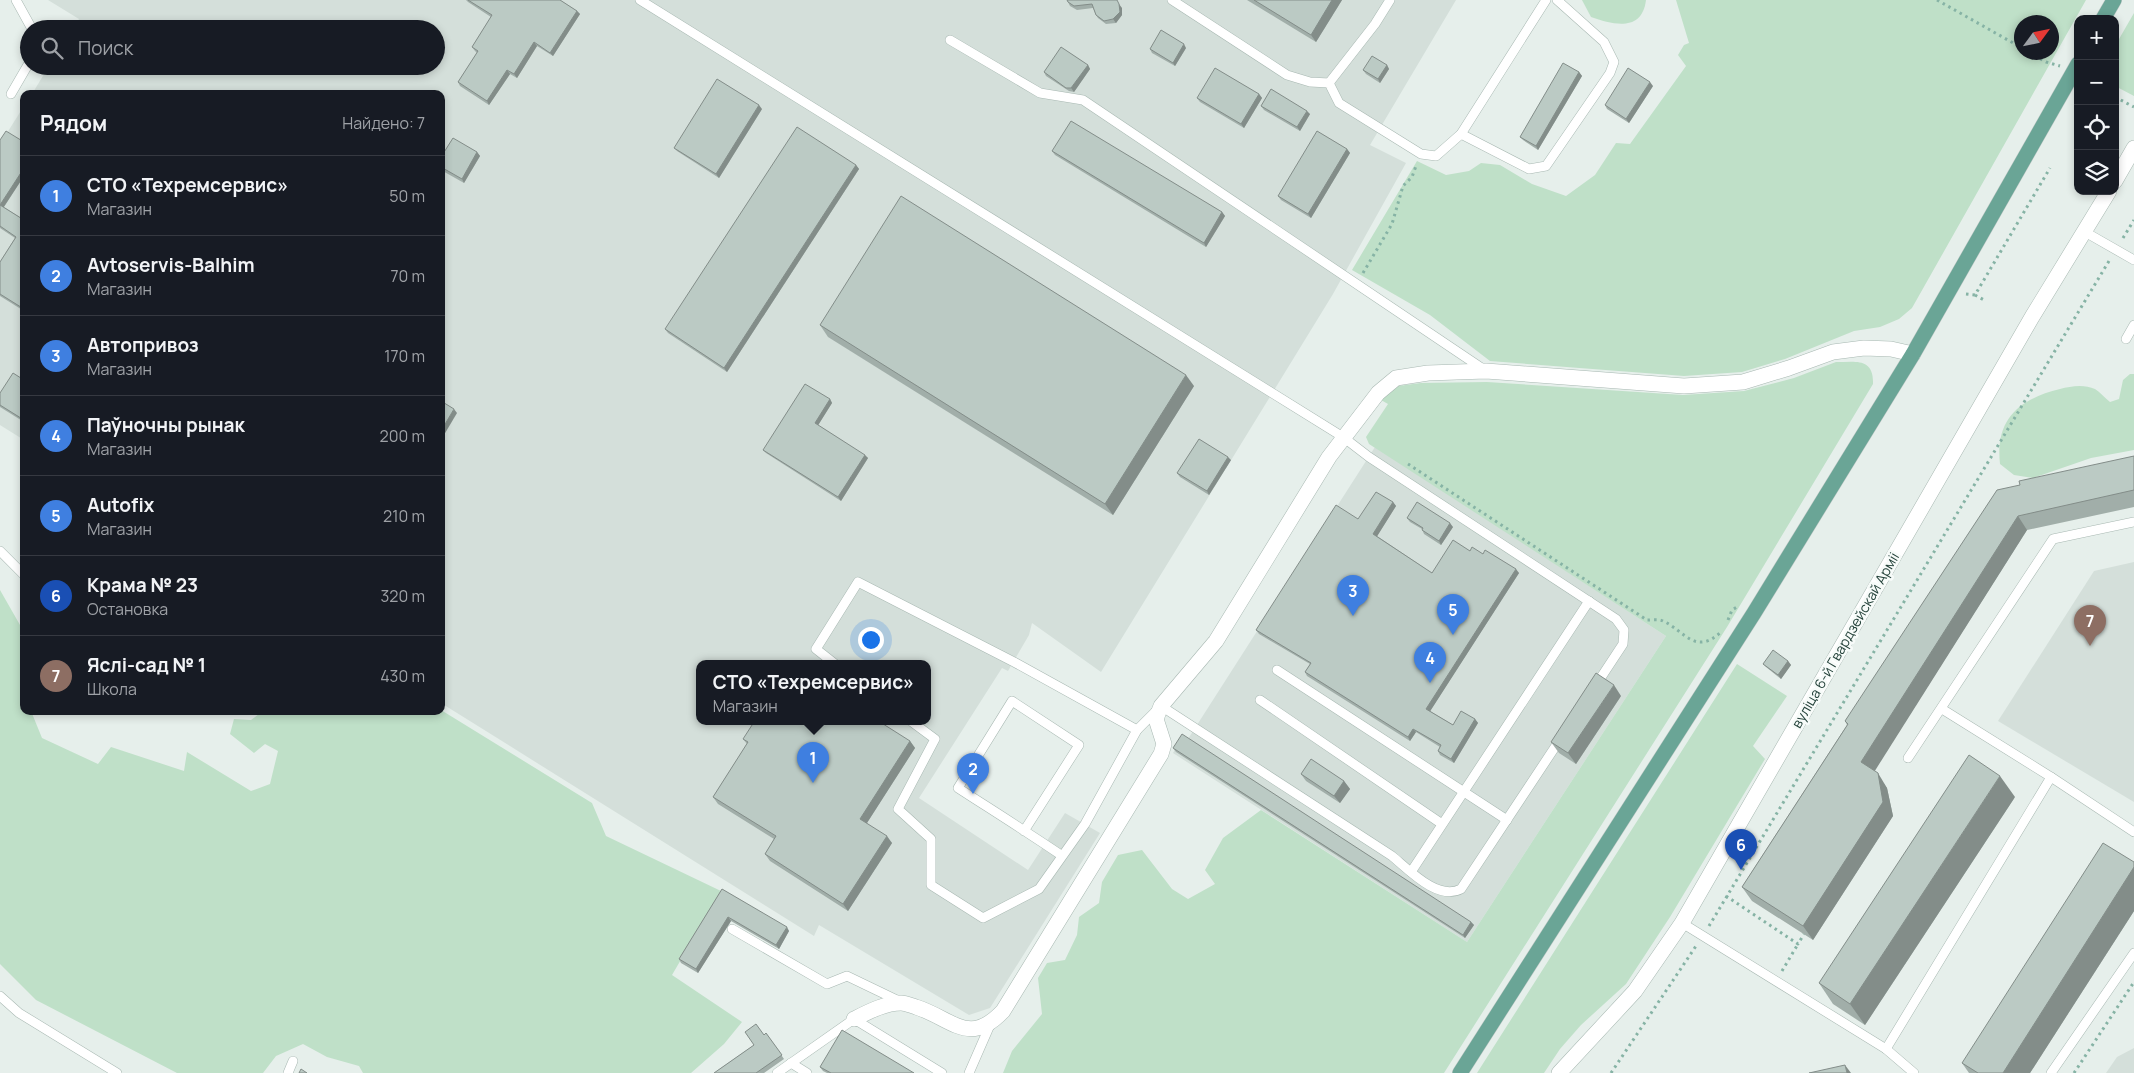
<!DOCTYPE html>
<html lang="ru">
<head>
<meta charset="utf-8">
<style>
	body { margin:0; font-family:Manrope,sans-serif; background:#20242c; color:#f1f3f6 }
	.controls { position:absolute; right:15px; top:15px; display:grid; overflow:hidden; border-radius:10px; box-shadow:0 2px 8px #0003 }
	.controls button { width:45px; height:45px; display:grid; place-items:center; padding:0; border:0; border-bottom:1px solid #363941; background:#171b24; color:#f1f3f6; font:25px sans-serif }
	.compass { position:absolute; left:2014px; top:15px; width:45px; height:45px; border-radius:50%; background:#171b24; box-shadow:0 2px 8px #0003; rotate:57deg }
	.you { position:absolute; left:870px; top:639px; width:18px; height:18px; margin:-12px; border:4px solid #fff; border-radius:50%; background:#1a73e8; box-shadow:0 0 0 8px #1a73e833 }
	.badge { display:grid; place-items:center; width:32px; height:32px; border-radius:50%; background:#ea580c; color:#fff; font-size:16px; font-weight:700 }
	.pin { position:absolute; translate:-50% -41px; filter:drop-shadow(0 1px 2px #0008) }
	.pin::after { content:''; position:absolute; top:26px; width:18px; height:15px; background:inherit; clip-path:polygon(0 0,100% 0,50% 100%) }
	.popup { position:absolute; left:696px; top:660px; width:235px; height:65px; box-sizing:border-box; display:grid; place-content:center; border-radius:10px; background:#171b24; filter:drop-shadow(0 1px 4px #0005); font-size:16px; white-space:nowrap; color:#9ea1a6 }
	.popup b { font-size:19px; color:#f1f3f6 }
	.popup::after { content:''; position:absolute; left:50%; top:100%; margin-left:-10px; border:10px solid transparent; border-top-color:#171b24 }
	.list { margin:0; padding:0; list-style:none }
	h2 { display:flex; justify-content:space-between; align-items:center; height:65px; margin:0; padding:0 20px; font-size:21px }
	h2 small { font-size:16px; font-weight:400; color:#9ea1a6 }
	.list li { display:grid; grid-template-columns:32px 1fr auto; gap:15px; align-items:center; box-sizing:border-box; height:80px; padding:0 20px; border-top:1px solid #363941 }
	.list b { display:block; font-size:19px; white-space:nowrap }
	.list p { margin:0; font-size:16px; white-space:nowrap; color:#9ea1a6 }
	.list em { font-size:16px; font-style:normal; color:#9ea1a6 }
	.icon { flex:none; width:28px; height:28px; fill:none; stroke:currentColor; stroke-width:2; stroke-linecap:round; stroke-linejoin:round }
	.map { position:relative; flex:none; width:2134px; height:1073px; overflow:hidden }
	.search { position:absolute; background:#171b24; box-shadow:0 2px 8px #0003; left:20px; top:20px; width:425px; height:55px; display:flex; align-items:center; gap:12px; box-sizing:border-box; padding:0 18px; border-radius:28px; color:#9ea1a6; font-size:19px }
	.panel { position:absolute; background:#171b24; box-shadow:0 2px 8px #0003; left:20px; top:90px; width:425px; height:625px; border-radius:10px }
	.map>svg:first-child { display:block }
</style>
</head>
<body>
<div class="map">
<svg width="2134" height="1073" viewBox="0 0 2134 1073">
	<rect width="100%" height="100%" fill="#e6efeb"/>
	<g fill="#d4dfda" fill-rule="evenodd">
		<path d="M48 0H1456L1370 145 1406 163 1333 294 1101 672 1032 623 1029 635 1008 671 1002 668 919 798 1028 870 1065 813 1100 833 990 1008 969 1015 819 925 814 936 441 703V94H32L49 66H436V29H73L79 19ZM699 664H927V722H699Z"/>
		<path d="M24 106V440L0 425V144Z"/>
		<path d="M1375 447 1666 636 1467 942 1173 753 1183 736 1188 739Z"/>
		<path d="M2134 562V802L1998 721 2094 571Z"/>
		<path d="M2134 1048V1073H2106L2117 1057Z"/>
	</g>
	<g fill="#bfe0c8" fill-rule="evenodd">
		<path d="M1582 0H1646C1642 32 1614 25 1591 17Z"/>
		<path d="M1676 0H2086L1912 308 1899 319 1880 327 1854 331 1785 359 1742 372 1684 376 1490 361 1430 315 1352 270 1417 161 1446 175 1469 171 1481 163 1500 165 1532 184 1566 196 1595 175 1616 143 1630 144 1686 66 1678 55 1684 45 1689 43ZM2022 22H2052V52H2022Z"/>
		<path d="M2134 13V96L2115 86V46Z"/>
		<path d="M1836 362C1855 362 1874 357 1873 384L1727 627 1444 1073H1003L1012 1051 1042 1014 1038 978 1047 963 1065 960 1077 935 1079 917 1099 903 1102 882 1118 855 1142 850 1172 889 1188 899 1215 884 1205 870 1223 838 1261 810 1467 942 1666 636 1369 444 1366 437 1388 404 1381 400 1398 386 1421 383 1487 382 1683 395 1744 391 1794 378Z"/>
		<path d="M2130 374H2134V450L2091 458 2033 478 2014 475 2000 464C1995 419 2019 399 2060 389 2071 386 2084 384 2095 389 2100 392 2105 398 2110 402L2119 399 2123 380Z"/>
		<path d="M0 590 24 632V711H31L42 738 98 764 111 747 184 771 187 752 251 791 270 784 278 751 265 744 254 753 230 734 234 719 251 720 259 714 257 711 441 710 592 803 606 836 721 891 672 975 742 1022 724 1044 691 1073H363L359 1066 327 1057 303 1044 276 1056 263 1073H177L36 1000 0 964Z"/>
		<path d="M1737 664 1787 696 1753 746 1765 759 1670 917 1626 984 1581 1025 1560 1049 1544 1073H1477Z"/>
	</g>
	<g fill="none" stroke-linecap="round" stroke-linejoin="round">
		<defs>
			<g id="lane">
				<path d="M16 0 32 29"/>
				<path d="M640 0 1343 437 1369 457 1616 619 1624 630 1623 644 1596 685"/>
				<path d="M1172 0 1287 75 1310 82 1329 83 1339 103 1421 154 1436 156 1461 134 1546 0"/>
				<path d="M950 40 1040 93 1083 100 1486 371"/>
				<path d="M1329 83 1375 24 1390 0"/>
				<path d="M11 94 29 63"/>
				<path d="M1461 134 1529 169 1546 166 1610 73 1614 62 1604 42 1557 0"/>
				<path d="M2085 232 2134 260"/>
				<path d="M2126 339 2134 325"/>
				<path d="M0 551 24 575"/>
				<path d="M835 664 816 649 858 582 1014 662 1137 730"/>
				<path d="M1277 670 1507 820"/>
				<path d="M1260 700 1442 824"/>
				<path d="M1942 709 2051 777 2134 832"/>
				<path d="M912 722 935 739 898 809 931 839V885L983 918 1039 889 1085 824 1137 730 1161 706 1392 856C1410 871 1438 901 1461 889L1561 738"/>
				<path d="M1908 758 2053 539 2134 522"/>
				<path d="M1024 831 1079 745 1012 701 958 788C992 810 1027 832 1061 855"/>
				<path d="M1411 872 1589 601"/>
				<path d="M1682 923 1886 1049 1914 1073"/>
				<path d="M732 929 827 984 847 976 899 1001"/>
				<path d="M0 996 19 1013 117 1073"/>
				<path d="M1886 1049 2051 777"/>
				<path d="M791 1063 807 1073"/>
				<path d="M288 1073 293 1061"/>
				<path d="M777 1073 854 1019 942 1073"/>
				<path d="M969 1073 990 1025"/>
				<path d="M2051 1073 2134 953"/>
			</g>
			<g id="street">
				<path d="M2115 181 2134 148"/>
				<path d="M854 1019C868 1012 885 1003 901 1003 906 1003 912 1006 916 1007 953 1019 969 1047 1003 1011L1161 754 1164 744 1156 719 1161 706 1216 641 1329 457 1378 393 1396 378 1428 373 1486 371 1684 386 1743 382 1789 368 1833 352 1864 348 1891 349 1913 354"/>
				<path d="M1559 1073 1635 991 1682 923 2032 317 2109 191"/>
			</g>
			<g id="primary">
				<path d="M2103 19 2114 0"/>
				<path d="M1460 1073 1754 613 1913 354 2078 64"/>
			</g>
		</defs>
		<use href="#lane" stroke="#a8b8b2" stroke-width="10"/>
		<use href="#street" stroke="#a8b8b2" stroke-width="16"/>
		<use href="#primary" stroke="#c2cac8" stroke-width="16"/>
		<g stroke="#86b3a5" stroke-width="3" stroke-dasharray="2.5 4" stroke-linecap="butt">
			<path d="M1937 0 2022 48"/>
			<path d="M2029 52 2046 62 2060 66"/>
			<path d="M2115 97 2134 107"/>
			<path d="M2123 238 2134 220"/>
			<path d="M1363 273 1392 224 1403 186 1412 177 1416 166"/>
			<path d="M1966 294 1975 295 2050 168"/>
			<path d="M1975 295 1986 301"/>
			<path d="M1408 464 1647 620C1652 620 1659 619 1663 621 1685 631 1695 656 1721 632"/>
			<path d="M1728 620 1732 610 1737 607"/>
			<path d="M1726 896 1798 944 1804 934"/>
			<path d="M1709 926 2109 261"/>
			<path d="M1782 971 1798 944"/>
			<path d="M1611 1073 1696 946"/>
			<path d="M2074 1073 2134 982"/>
		</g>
		<use href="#lane" stroke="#fff" stroke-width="9"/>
		<use href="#street" stroke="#fff" stroke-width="15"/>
		<use href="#primary" stroke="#6aa596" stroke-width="15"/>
	</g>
	<g fill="#a1aea9">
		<path d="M466 0H560L577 11 580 14 553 56 537 46 517 78 510 74 489 105 460 86 458 82 477 53 475 51 472 47 491 17 468 2Z"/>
		<path d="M1067 0 1122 8V15L1116 23 1106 24 1098 18 1096 15 1093 8 1077 10 1070 6Z"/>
		<path d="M1247 0H1342L1316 42Z"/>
		<path d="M1186 48 1175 66 1152 53 1150 49Z"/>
		<path d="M1088 65 1090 69 1074 92 1069 91 1046 76 1044 72Z"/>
		<path d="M1387 65 1389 69 1380 83 1366 74 1363 70Z"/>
		<path d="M1579 72 1582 76 1538 150 1523 140 1520 137Z"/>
		<path d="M1653 86 1629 123 1607 109 1605 105Z"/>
		<path d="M1259 94 1262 98 1244 128 1200 102 1197 98Z"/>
		<path d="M1261 106 1310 114 1300 131 1264 110Z"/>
		<path d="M762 109 719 178 677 151 674 148Z"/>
		<path d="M0 140 24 142V176L4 207 24 220V311L0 296V262L15 238 0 228Z"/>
		<path d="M1347 149 1350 153 1311 218 1281 200 1278 196Z"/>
		<path d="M1052 151 1222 212 1225 216 1206 247 1055 155Z"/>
		<path d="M477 152 480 156 464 183 441 170V157Z"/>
		<path d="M856 165 859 169 727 372 668 333 665 329Z"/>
		<path d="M820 325 1194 386 1113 515 828 337Z"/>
		<path d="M24 380V422L0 407V393Z"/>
		<path d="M830 399 832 403 818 425 868 458 841 501 766 453 763 450Z"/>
		<path d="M2134 456V507L2027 530 1874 771 1887 788 1893 816 1813 940 1752 901 1742 887 1847 725 1845 721 2020 485Z"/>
		<path d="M1231 460 1209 495 1180 477 1177 473Z"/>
		<path d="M1393 502 1396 506 1377 536 1432 573 1470 551 1483 554 1519 573 1430 711 1453 725 1475 719 1478 723 1454 763 1440 755 1438 751 1440 747 1416 732 1410 741 1307 676 1305 672 1310 664 1259 634 1256 630 1358 519Z"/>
		<path d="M1407 518 1453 527 1441 545 1424 534 1422 529 1410 522Z"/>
		<path d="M1788 661 1791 665 1781 679 1766 667 1763 664Z"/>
		<path d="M1621 696 1576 764 1559 753 1551 742Z"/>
		<path d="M759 724 910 741 915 748 867 823 892 843 848 911 770 861 765 854 774 839 718 804 713 797 747 744 743 739Z"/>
		<path d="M1173 748 1471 922 1474 925 1465 938 1176 752Z"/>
		<path d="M1301 774 1344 781 1350 789 1340 803 1306 781Z"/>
		<path d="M2015 797 1865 1025 1833 1004 1819 983Z"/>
		<path d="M2134 862V911L2030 1073H1969L1962 1063Z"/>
		<path d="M722 889 789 931 779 949 731 921 698 973 681 963 679 959Z"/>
		<path d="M766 1033 784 1059 764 1073H714L754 1045Z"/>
		<path d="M820 1067 914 1073H827L823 1071Z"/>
	</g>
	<g fill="#838d89">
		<path d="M1332 0H1342L1316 42 1311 35Z"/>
		<path d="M1119 4 1122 8V15L1116 23 1113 19Z"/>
		<path d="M577 11 580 14 553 56 550 53Z"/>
		<path d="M534 42 537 46 517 78 514 74Z"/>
		<path d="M1184 44 1186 48 1175 66 1173 63Z"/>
		<path d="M1088 65 1090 69 1074 92 1071 88Z"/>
		<path d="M1387 65 1389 69 1380 83 1378 79Z"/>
		<path d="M507 70 510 74 489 105 487 101Z"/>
		<path d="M1579 72 1582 76 1538 150 1536 146Z"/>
		<path d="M1650 82 1653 86 1629 123 1626 119Z"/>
		<path d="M1259 94 1262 98 1244 128 1241 124Z"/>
		<path d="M759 105 762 109 719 178 716 174Z"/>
		<path d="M1307 111 1310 114 1300 131 1297 127Z"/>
		<path d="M1347 149 1350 153 1311 218 1308 214Z"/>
		<path d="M477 152 480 156 464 183 462 179Z"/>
		<path d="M856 165 859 169 727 372 724 368Z"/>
		<path d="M24 168V176L3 208 0 205Z"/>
		<path d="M1222 212 1225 216 1206 247 1204 243Z"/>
		<path d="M1186 375 1194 386 1113 515 1105 504Z"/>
		<path d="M830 399 832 403 817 427 815 423Z"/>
		<path d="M454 409 457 413 441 440V431Z"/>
		<path d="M865 455 868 458 841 501 838 497Z"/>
		<path d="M1228 457 1231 460 1209 495 1207 491Z"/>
		<path d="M1393 502 1396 506 1376 538 1373 534Z"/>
		<path d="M2018 516 2027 530 1871 777 1861 762Z"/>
		<path d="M1450 523 1453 527 1441 545 1439 541Z"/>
		<path d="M1516 569 1519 573 1429 713 1426 709Z"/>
		<path d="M1788 661 1791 665 1781 679 1778 675Z"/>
		<path d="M1614 685 1621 696 1576 764 1568 753Z"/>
		<path d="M1475 719 1478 723 1454 763 1451 759Z"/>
		<path d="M1413 729 1416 732 1410 741 1408 737Z"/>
		<path d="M910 741 915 748 865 826 860 819Z"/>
		<path d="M1878 773 1887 788 1893 816 1813 940 1803 926Z"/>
		<path d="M2000 776 2015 797 1865 1025 1850 1004Z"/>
		<path d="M1344 781 1350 789 1340 803 1334 796Z"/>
		<path d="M887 836 892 843 848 911 843 904Z"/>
		<path d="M2134 867V911L2030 1073H2003Z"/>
		<path d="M728 917 731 921 698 973 696 969Z"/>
		<path d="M1471 922 1474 925 1465 938 1463 935Z"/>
		<path d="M787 927 789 931 779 949 776 945Z"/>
		<path d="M1845 1065 1851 1073H1847Z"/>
	</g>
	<g fill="#bbcac4" stroke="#838d89">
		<path d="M468 0H560L577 11 550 53 534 42 514 74 507 70 487 101 458 82 478 51 472 47 492 15Z"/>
		<path d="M1067 0H1117L1119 4 1120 12 1113 19 1104 21 1096 15 1092 4 1074 6 1068 2Z"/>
		<path d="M1254 0H1332L1311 35Z"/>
		<path d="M1161 30 1184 44 1173 63 1150 49Z"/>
		<path d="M1061 47 1088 65 1071 88H1066L1044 72Z"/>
		<path d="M1372 56 1387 65 1378 79 1363 70Z"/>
		<path d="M1563 63 1579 72 1536 146 1520 137Z"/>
		<path d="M1215 68 1259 94 1241 124 1197 98Z"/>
		<path d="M1628 68 1650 82 1626 119 1605 105Z"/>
		<path d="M717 79 759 105 716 174 674 148Z"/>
		<path d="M1271 89 1307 111 1297 127 1261 106Z"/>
		<path d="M1071 121 1222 212 1204 243 1052 151Z"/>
		<path d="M797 127 856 165 724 368 665 329Z"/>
		<path d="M6 131 24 142V168L0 205 24 220V309L0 294V262L16 237 0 226V140Z"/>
		<path d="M1317 131 1347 149 1308 214 1278 196Z"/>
		<path d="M453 138 477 152 462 179 441 167V157Z"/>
		<path d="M901 196 1186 375 1105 504 820 325Z"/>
		<path d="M13 373 24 380V420L0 405V393Z"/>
		<path d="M805 384 830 399 815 423 865 455 838 497 763 450Z"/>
		<path d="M441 401 454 409 441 431Z"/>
		<path d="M1199 439 1228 457 1207 491 1177 473Z"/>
		<path d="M2134 456V490L2018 516 1861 762 1878 773 1883 802 1803 926 1742 887 1848 724 1845 721 1997 490 2020 485 2019 481Z"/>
		<path d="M1376 492 1393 502 1373 534 1432 573 1453 540 1470 551 1472 547 1483 554 1485 550 1516 569 1426 709 1453 725 1461 711 1475 719 1451 759 1438 751 1441 745 1413 729 1408 737 1305 672 1311 663 1256 630 1336 505 1358 519Z"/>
		<path d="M1417 502 1450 523 1439 541 1422 530 1423 528 1407 518Z"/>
		<path d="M1773 650 1788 661 1778 675 1763 664Z"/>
		<path d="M1596 673 1614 685 1568 753 1551 742Z"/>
		<path d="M754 722 759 724 761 722H880L910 741 860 819 887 836 843 904 765 854 776 836 713 797 748 742 743 739Z"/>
		<path d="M1182 734 1471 922 1463 935 1173 748Z"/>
		<path d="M1969 755 2000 776 1850 1004 1819 983Z"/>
		<path d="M1311 759 1344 781 1334 796 1301 774Z"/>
		<path d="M2103 843 2134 862V867L2003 1073H1978L1962 1063Z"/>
		<path d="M722 889 787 927 776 945 728 917 696 969 679 959Z"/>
		<path d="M756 1024 764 1035 766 1033 782 1055 756 1073H714L754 1045 745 1032Z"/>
		<path d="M842 1030 914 1073H831L820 1067Z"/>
		<path d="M1845 1065 1847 1073H1809Z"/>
		<path d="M301 1069 307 1073H299Z"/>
	</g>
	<g text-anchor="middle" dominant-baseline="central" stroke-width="5" stroke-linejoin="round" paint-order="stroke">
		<g font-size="14" fill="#24423a" stroke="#f7fbf9">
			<text transform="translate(1845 640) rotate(-60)">вуліца 6-й Гвардзейскай Арміі</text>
		</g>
	</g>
</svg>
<div class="controls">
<button>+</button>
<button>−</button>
<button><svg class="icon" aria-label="locate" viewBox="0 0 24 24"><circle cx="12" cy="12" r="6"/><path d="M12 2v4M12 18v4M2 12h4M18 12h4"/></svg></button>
<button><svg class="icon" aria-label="layers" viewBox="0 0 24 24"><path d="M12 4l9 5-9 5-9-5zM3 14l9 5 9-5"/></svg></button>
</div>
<svg class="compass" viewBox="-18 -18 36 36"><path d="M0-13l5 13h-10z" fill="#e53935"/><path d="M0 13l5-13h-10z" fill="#9ea1a6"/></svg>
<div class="you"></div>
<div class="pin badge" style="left:813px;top:783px;background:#3f7fe0">1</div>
<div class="popup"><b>СТО «Техремсервис»</b>Магазин</div>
<div class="pin badge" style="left:973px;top:794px;background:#3f7fe0">2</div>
<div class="pin badge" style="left:1353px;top:616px;background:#3f7fe0">3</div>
<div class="pin badge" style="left:1430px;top:683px;background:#3f7fe0">4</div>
<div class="pin badge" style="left:1453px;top:635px;background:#3f7fe0">5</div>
<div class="pin badge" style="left:1741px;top:870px;background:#1a4fb4">6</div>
<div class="pin badge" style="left:2090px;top:646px;background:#8d6e63">7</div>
<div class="search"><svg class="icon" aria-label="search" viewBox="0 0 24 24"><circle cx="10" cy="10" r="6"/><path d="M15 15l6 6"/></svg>Поиск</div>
<section class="panel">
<h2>Рядом<small>Найдено: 7</small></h2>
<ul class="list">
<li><span class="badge" style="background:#3f7fe0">1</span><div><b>СТО «Техремсервис»</b><p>Магазин</p></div><em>50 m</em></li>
<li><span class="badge" style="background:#3f7fe0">2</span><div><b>Avtoservis-Balhim</b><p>Магазин</p></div><em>70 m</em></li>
<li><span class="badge" style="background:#3f7fe0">3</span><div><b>Автопривоз</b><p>Магазин</p></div><em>170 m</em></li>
<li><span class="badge" style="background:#3f7fe0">4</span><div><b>Паўночны рынак</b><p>Магазин</p></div><em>200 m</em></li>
<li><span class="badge" style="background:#3f7fe0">5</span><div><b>Autofix</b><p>Магазин</p></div><em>210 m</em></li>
<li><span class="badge" style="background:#1a4fb4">6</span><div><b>Крама № 23</b><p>Остановка</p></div><em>320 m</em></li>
<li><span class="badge" style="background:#8d6e63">7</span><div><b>Яслі-сад № 1</b><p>Школа</p></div><em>430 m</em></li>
</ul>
</section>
</div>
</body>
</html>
